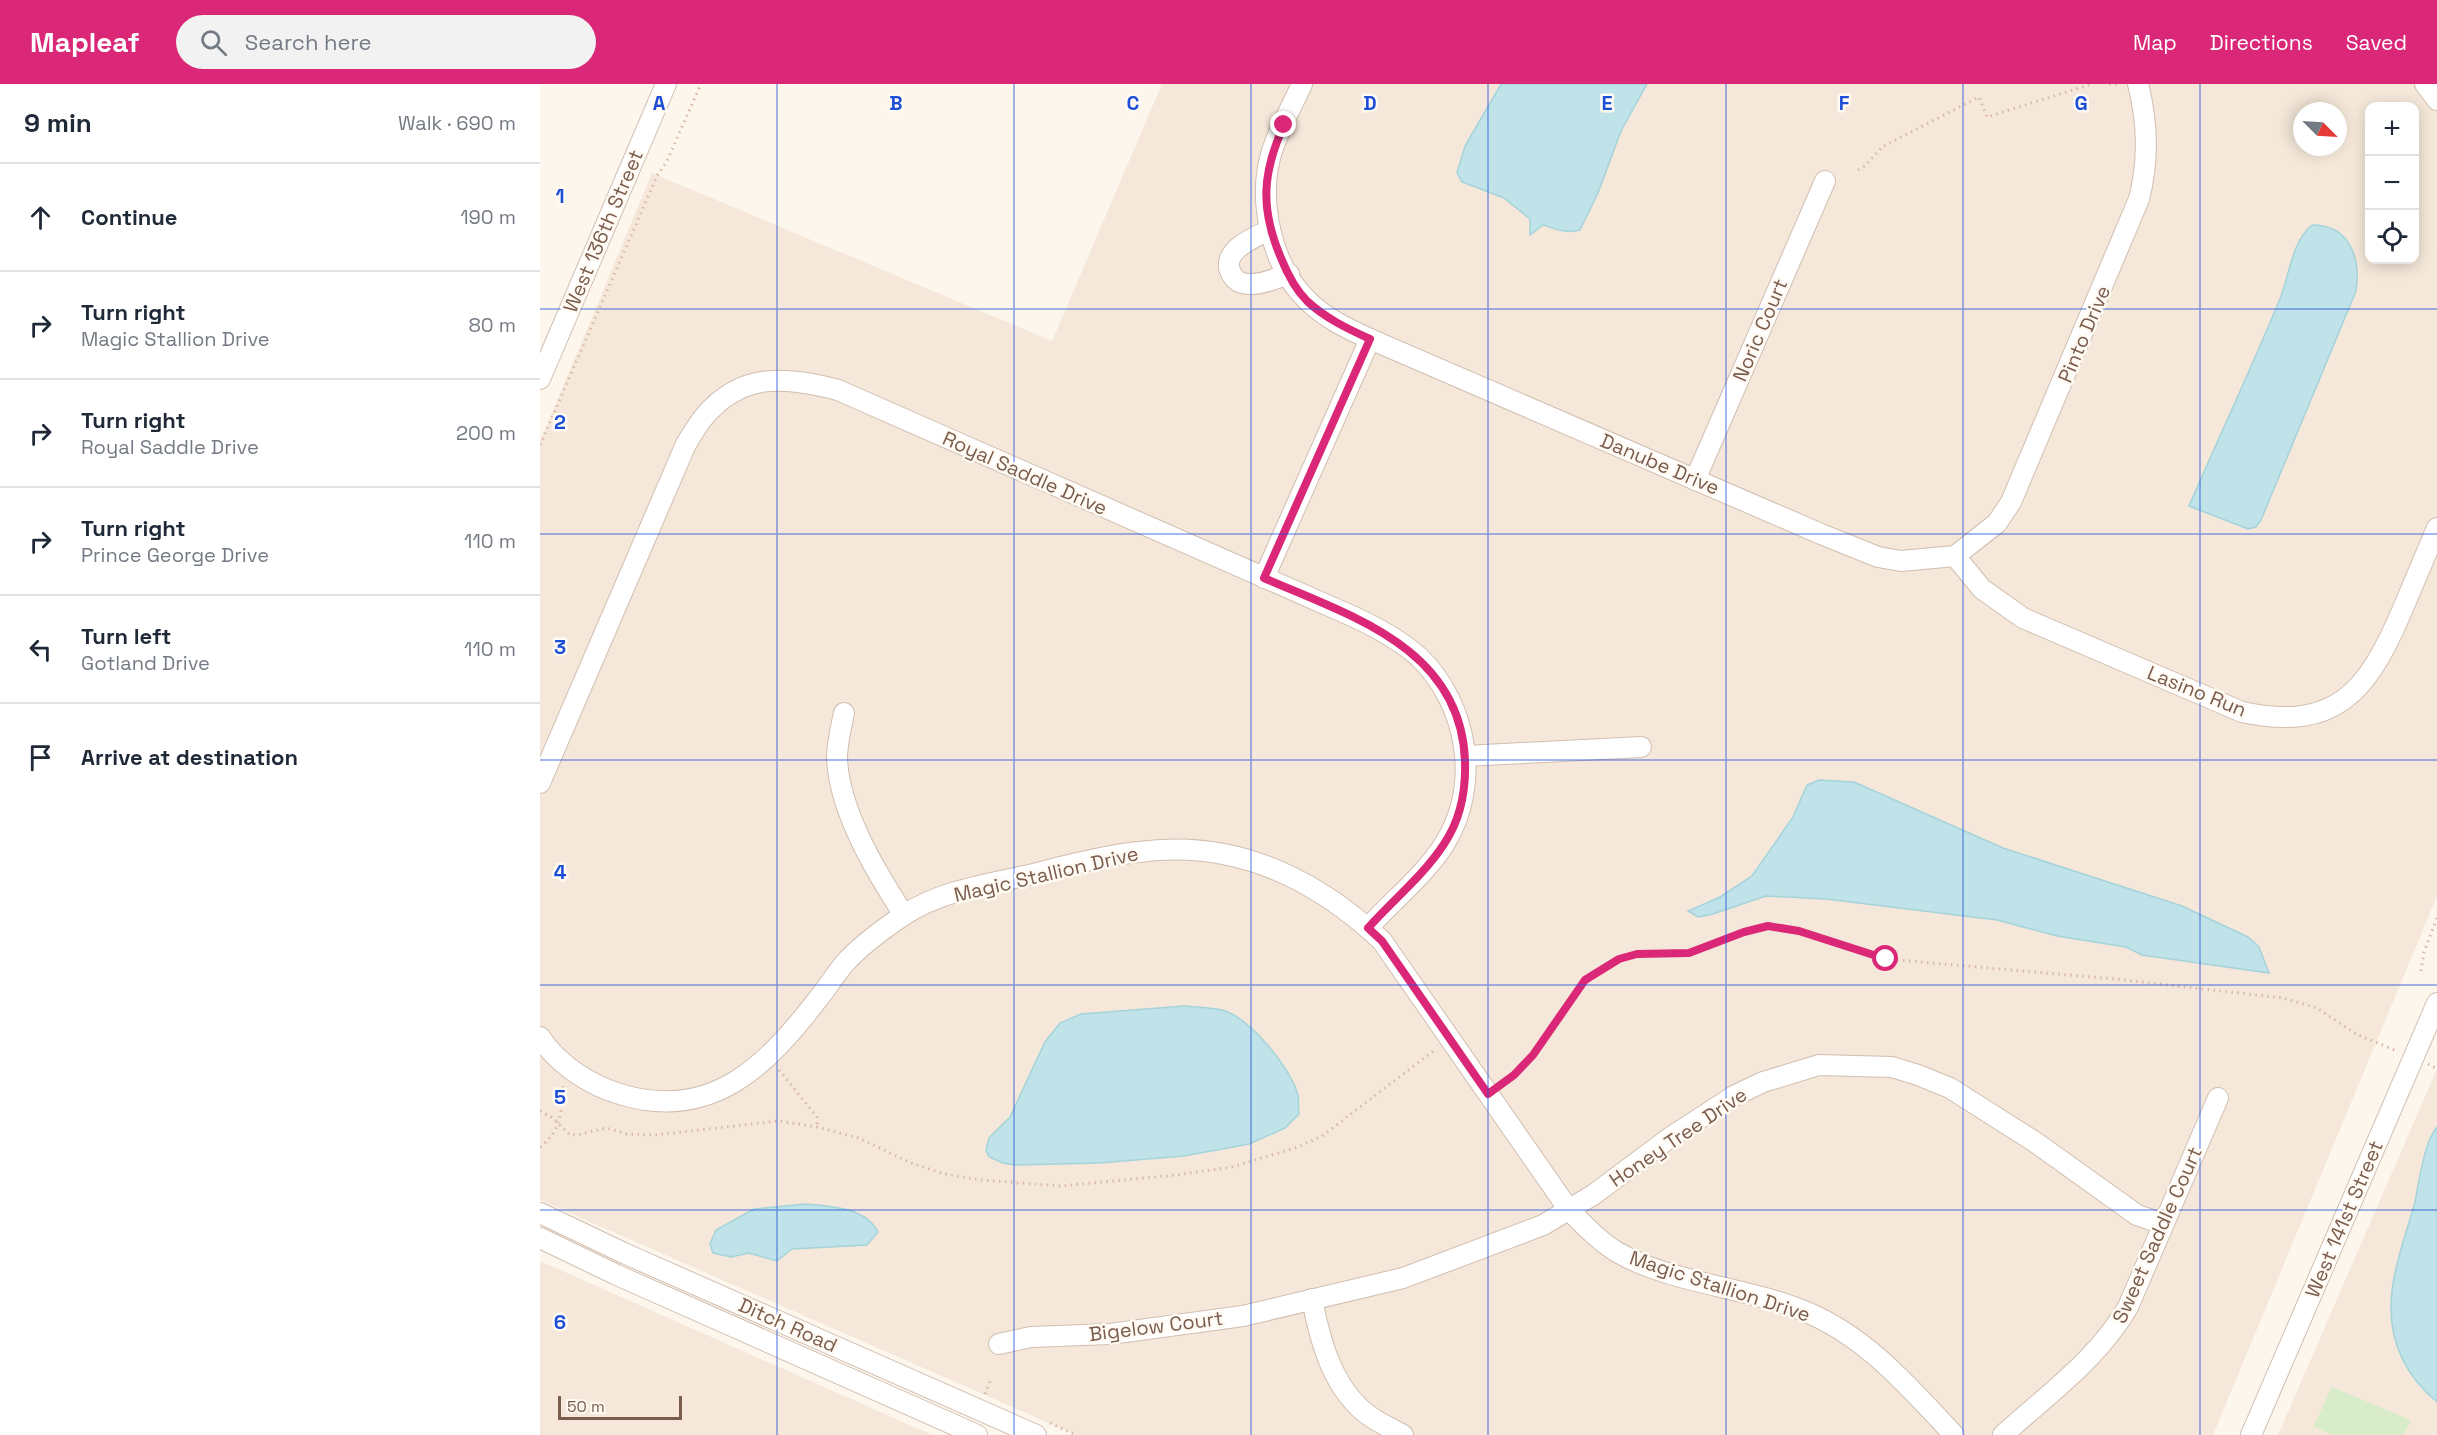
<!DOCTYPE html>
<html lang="en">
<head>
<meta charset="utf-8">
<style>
	body { margin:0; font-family:"Space Grotesk",sans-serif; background:#f2f2f3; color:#1f2937 }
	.controls { position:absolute; right:18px; top:18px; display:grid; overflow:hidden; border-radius:12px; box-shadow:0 3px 15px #0003 }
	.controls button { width:54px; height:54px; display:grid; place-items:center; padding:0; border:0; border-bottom:2px solid #e0e1e3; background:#fff; color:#1f2937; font:30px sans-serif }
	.compass { position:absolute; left:1753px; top:18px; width:54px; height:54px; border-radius:50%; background:#fff; box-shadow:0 3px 15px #0003; rotate:114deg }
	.scale { position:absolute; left:18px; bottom:15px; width:124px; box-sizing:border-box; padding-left:6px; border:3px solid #7a5c4d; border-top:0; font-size:16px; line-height:21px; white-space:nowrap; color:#7a5c4d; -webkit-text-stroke:4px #fffaf3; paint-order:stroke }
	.stop { position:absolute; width:18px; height:18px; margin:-14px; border:4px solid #db2777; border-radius:50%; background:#fff }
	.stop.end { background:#db2777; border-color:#fff; box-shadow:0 2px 6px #0008 }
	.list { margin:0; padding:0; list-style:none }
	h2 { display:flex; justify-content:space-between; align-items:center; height:78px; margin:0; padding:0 24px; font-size:26px }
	h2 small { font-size:20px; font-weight:400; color:#747a83 }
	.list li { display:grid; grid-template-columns:39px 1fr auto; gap:18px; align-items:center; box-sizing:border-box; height:108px; padding:0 24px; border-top:2px solid #e0e1e3 }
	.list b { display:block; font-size:22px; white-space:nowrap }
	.list p { margin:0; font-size:20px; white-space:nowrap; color:#747a83 }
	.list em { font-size:20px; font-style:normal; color:#747a83 }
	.icon { flex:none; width:33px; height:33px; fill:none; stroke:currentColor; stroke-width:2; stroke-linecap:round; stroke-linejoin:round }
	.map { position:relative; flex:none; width:1897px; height:1351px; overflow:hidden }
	header { display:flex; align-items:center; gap:36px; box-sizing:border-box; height:84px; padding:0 30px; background:#db2777; color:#fff }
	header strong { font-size:28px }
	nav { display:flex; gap:33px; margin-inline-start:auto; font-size:21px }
	.search { width:420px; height:54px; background:#f2f2f3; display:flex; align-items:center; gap:15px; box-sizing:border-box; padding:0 21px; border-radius:33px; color:#747a83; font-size:22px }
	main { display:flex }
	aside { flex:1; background:#fff }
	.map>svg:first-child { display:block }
</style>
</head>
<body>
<header>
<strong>Mapleaf</strong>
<div class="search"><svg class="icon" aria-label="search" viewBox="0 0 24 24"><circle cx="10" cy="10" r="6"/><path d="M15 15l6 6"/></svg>Search here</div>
<nav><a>Map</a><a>Directions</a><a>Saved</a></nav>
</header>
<main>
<aside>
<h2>9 min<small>Walk · 690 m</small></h2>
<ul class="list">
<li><svg class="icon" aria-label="ahead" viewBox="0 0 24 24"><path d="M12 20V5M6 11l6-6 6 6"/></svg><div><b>Continue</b></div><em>190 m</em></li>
<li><svg class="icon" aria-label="right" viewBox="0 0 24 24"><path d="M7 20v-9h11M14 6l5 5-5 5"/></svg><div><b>Turn right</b><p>Magic Stallion Drive</p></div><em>80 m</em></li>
<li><svg class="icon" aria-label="right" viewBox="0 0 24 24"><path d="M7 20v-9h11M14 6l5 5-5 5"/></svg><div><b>Turn right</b><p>Royal Saddle Drive</p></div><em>200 m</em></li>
<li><svg class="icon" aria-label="right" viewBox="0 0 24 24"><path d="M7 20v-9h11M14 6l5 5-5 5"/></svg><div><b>Turn right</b><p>Prince George Drive</p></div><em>110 m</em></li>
<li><svg class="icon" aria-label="left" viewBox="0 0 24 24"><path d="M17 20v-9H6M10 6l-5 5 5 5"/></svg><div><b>Turn left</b><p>Gotland Drive</p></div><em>110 m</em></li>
<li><svg class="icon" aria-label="arrive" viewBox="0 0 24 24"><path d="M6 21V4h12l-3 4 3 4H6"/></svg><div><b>Arrive at destination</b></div></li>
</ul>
</aside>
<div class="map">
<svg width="1897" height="1351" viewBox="0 0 1897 1351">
	<rect width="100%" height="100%" fill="#fdf6ec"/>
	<g fill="#f5e8da" fill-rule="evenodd">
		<path d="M622 0H1897V812L1673 1351H536L0 1116V358L112 89 512 257ZM1830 22H1874V176H1830ZM1762 27H1798V63H1762Z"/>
		<path d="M1897 985V1351H1738Z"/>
		<path d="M0 1177 392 1351H0Z"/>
	</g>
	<path fill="#d8ecc9" d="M1792 1303 1871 1336 1864 1351H1793L1773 1343Z"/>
	<g fill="#bfe3e8" stroke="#a5d3da" stroke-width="1.5">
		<path d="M961 0H1107L1081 47 1058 109 1040 146C1028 150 1015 145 1003 141L990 151V135L964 114 922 98 917 89 925 62Z"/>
		<path d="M1772 141C1810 141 1821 174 1816 207L1721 436 1716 443 1708 445 1649 422C1679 353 1711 285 1740 215 1749 192 1752 157 1772 141Z"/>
		<path d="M1279 696 1314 698 1463 764 1642 822 1708 853 1719 863 1729 889 1602 871 1586 863 1517 852 1457 836 1286 815 1226 812 1173 830 1158 833 1148 827 1180 813 1212 792 1253 733 1267 701Z"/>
		<path d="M644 922C656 923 670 923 682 926 709 933 751 984 758 1011 759 1017 758 1024 759 1030L745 1044 709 1060 644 1072 559 1079 475 1081 463 1079 449 1073 446 1066 449 1054 470 1033 505 958 520 939 541 930Z"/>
		<path d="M1897 1043V1318C1855 1283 1843 1238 1856 1185 1861 1162 1869 1140 1875 1118 1879 1098 1884 1058 1897 1043Z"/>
		<path d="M265 1120C289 1122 326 1123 338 1148L327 1161 252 1165 237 1177 209 1169 191 1173 173 1169 170 1160 176 1146 214 1125Z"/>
	</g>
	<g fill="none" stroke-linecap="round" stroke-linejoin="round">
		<defs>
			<g id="minor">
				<path d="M762 0C752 22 739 45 732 67 717 115 731 182 768 217 785 234 808 245 830 255L1281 450 1338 473 1361 477 1415 472 1457 439 1471 418 1599 115C1609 76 1608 39 1598 0"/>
				<path d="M1885 0 1897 16"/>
				<path d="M730 146C714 153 678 168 692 191 697 199 703 200 712 200 724 200 737 194 749 190"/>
				<path d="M0 295 126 0"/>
				<path d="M1155 396 1285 97"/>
				<path d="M1415 472 1442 505 1483 534 1702 628C1795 648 1827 608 1861 529 1873 501 1885 472 1897 444"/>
				<path d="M724 494 830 255"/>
				<path d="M304 629C301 644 297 659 297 674 299 727 336 788 364 831"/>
				<path d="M925 672 1101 663"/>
				<path d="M0 699 146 360C152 351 157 341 164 333 202 287 247 293 298 306L812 532C836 543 860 556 879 573 928 621 941 700 905 759 886 790 853 816 828 844"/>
				<path d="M0 953C18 981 51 1002 83 1011 173 1037 227 981 278 915 287 904 295 891 304 880 321 861 343 845 364 831 400 807 448 800 489 791 526 782 562 772 599 768 694 755 775 794 842 857L1029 1126C1044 1141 1059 1157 1077 1168 1130 1199 1206 1203 1264 1227 1326 1252 1369 1303 1414 1351"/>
				<path d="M0 1129 86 1170 496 1351"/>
				<path d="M0 1154 77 1191 437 1351"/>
				<path d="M772 1215C780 1257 793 1307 831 1333 841 1340 853 1345 863 1351"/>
				<path d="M459 1260 491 1253 570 1250 703 1232 863 1194 1003 1141 1053 1111 1128 1055 1194 1012 1223 998 1279 981 1352 983 1378 991 1410 1004 1495 1058 1597 1131 1623 1140"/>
				<path d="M1463 1351C1507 1311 1558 1275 1588 1223L1678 1014"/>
				<path d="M1711 1351 1897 919"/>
			</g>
		</defs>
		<use href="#minor" stroke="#d1beb0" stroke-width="22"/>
		<g stroke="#d9b8a5" stroke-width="3" stroke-dasharray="1.5 4.5" stroke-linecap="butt">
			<path d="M1569 0H1581"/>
			<path d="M1318 86 1325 82 1342 63 1439 13 1447 33 1552 0"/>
			<path d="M0 361 117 92 127 77 161 0"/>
			<path d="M1881 887 1884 868 1897 834"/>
			<path d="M1888 980 1897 985"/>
			<path d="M239 986 277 1033V1043"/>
			<path d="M962 1000 993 971 1045 896 1061 884 1079 875 1097 870 1149 869 1205 848 1228 842 1259 847 1346 875 1575 895 1743 914 1777 924 1816 950 1857 967"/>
			<path d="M0 1027 13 1034 30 1051H37L66 1044 87 1050 115 1051 239 1037 277 1043 319 1054 371 1079 405 1090 442 1096 521 1102 636 1091 692 1083 758 1063 782 1052 896 965"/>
			<path d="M0 1063C21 1047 22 1026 23 1002"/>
			<path d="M445 1310 451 1295"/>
			<path d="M510 1339 536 1351"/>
		</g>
		<use href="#minor" stroke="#fff" stroke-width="20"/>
	</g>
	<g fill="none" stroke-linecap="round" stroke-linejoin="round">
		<path stroke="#db2777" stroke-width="8" d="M744 41C722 89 720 125 741 174 747 189 755 205 767 217 785 234 808 245 830 255L724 494C811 532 921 564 925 677 926 706 921 735 904 760 884 791 853 816 828 844L842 857 948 1010 974 991 993 971 1045 896 1079 875 1097 870 1149 869 1204 848 1228 842 1259 847 1346 875"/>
	</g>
	<path fill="none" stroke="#1d4ed8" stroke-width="1.5" stroke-opacity="0.55" d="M237 0V1351M474 0V1351M711 0V1351M948 0V1351M1186 0V1351M1423 0V1351M1660 0V1351M0 225H1897M0 450H1897M0 676H1897M0 901H1897M0 1126H1897"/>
	<g text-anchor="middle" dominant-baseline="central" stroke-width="5" stroke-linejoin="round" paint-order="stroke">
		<g font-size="20" fill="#7a5c4d" stroke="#fffaf3">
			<text transform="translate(63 147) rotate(-67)">West 136th Street</text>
			<text transform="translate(1220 246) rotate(-67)">Noric Court</text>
			<text transform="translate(1544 250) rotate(-67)">Pinto Drive</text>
			<text transform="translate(1120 380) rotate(23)">Danube Drive</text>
			<text transform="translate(485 389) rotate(24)">Royal Saddle Drive</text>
			<text transform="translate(1657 607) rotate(22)">Lasino Run</text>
			<text transform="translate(506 790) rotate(-13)">Magic Stallion Drive</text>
			<text transform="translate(1138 1053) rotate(-34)">Honey Tree Drive</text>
			<text transform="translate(1804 1135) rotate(-67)">West 141st Street</text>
			<text transform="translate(1617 1151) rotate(-66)">Sweet Saddle Court</text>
			<text transform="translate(1180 1202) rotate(18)">Magic Stallion Drive</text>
			<text transform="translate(248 1241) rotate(24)">Ditch Road</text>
			<text transform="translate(616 1242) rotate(-7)">Bigelow Court</text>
		</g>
	</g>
	<g font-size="20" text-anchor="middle" font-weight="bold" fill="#1d4ed8" stroke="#fffaf3" stroke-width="5" stroke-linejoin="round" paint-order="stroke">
		<text x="119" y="26">A</text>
		<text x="356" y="26">B</text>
		<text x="593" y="26">C</text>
		<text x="830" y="26">D</text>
		<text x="1067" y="26">E</text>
		<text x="1304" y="26">F</text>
		<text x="1541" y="26">G</text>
		<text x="20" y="119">1</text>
		<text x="20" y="345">2</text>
		<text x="20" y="570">3</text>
		<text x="20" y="795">4</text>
		<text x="20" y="1020">5</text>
		<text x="20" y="1245">6</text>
	</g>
</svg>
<div class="controls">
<button>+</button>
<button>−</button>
<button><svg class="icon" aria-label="locate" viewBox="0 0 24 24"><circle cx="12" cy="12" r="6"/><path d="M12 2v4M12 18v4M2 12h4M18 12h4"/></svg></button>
</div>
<svg class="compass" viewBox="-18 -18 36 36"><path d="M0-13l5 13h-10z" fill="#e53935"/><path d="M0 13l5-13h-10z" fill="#747a83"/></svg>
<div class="scale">50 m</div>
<div class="stop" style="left:1346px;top:875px"></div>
<div class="stop end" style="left:744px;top:41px"></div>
</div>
</main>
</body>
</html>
